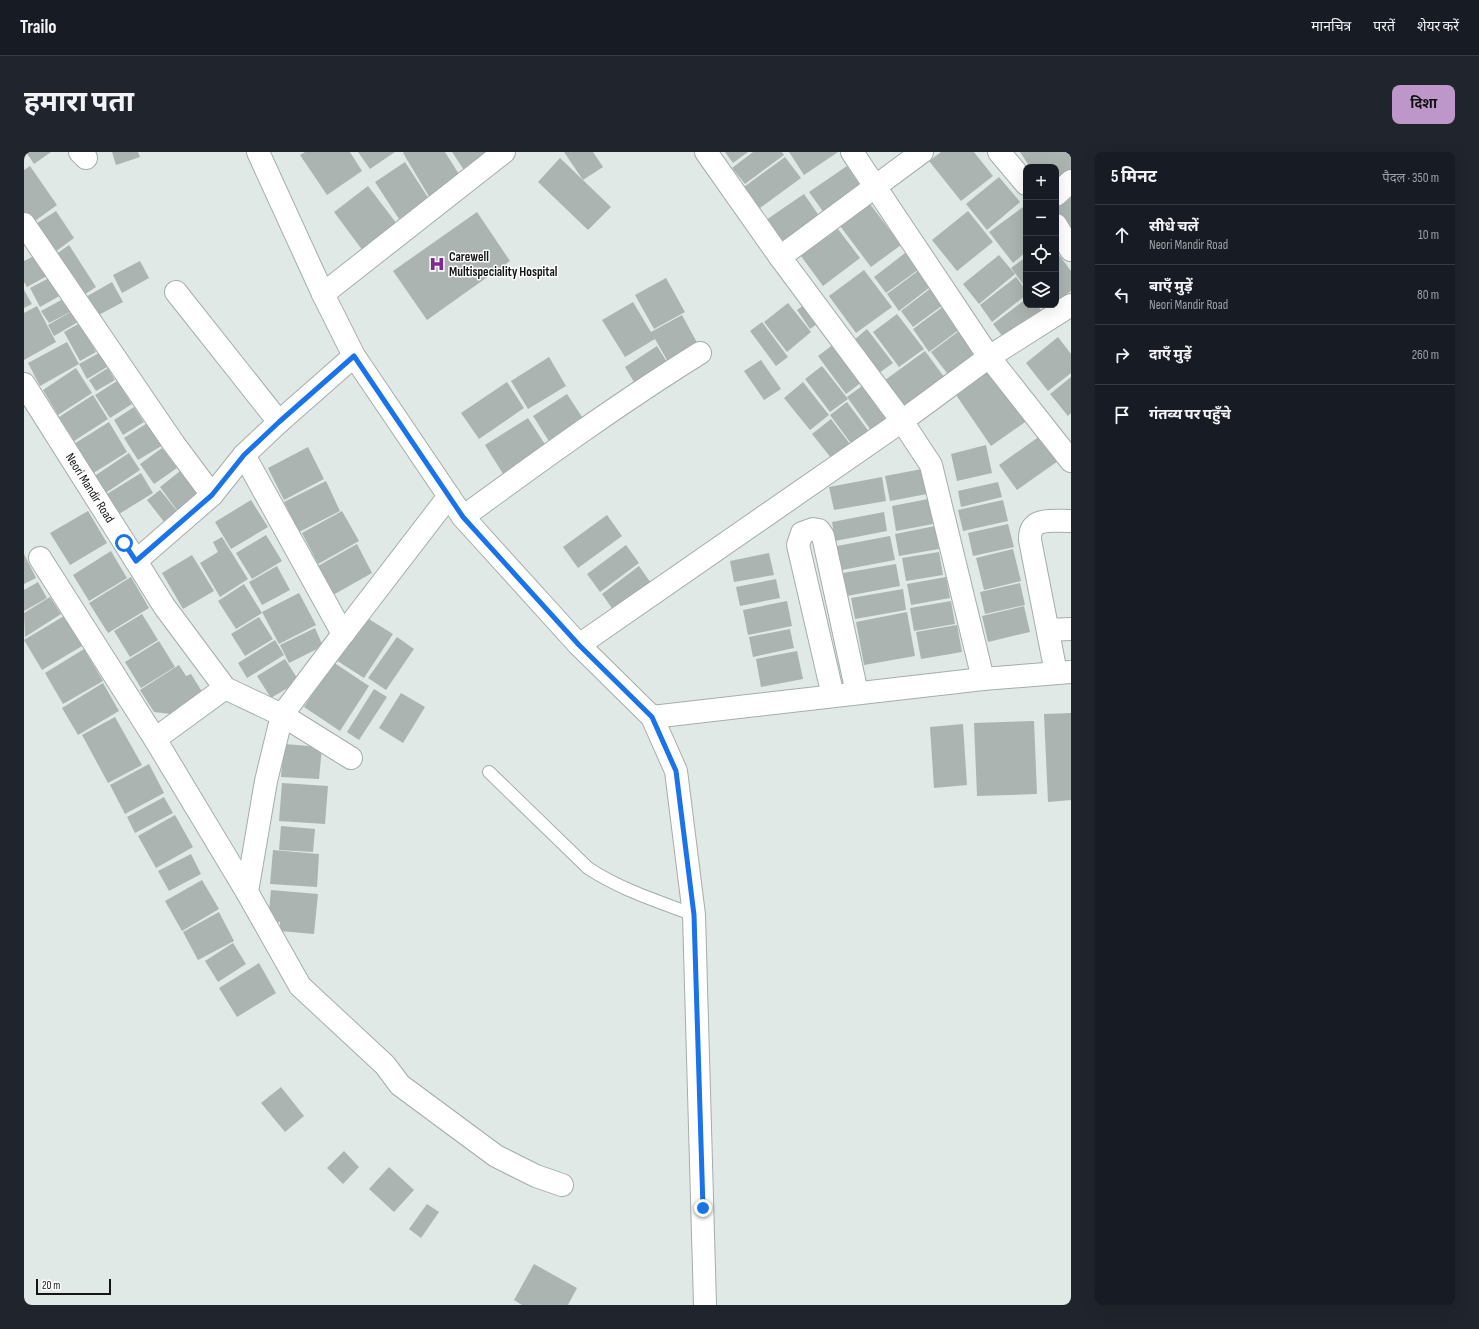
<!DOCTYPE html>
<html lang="hi">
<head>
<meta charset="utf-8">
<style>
	body { margin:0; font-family:"Sofia Sans Condensed","Noto Sans Devanagari",sans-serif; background:#20242c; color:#f1f3f6 }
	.controls { position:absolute; right:12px; top:12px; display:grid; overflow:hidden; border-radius:8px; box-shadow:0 4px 16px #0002 }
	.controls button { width:36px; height:36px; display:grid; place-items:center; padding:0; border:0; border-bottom:1px solid #363941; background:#171b24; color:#f1f3f6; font:20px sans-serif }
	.scale { position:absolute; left:12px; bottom:10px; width:75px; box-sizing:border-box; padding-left:4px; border:2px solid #131615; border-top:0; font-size:11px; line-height:14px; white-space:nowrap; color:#131615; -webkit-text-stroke:3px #fff; paint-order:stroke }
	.stop { position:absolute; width:12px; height:12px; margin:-9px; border:3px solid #1a73e8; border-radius:50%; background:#fff }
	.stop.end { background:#1a73e8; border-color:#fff; box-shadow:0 1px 4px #0008 }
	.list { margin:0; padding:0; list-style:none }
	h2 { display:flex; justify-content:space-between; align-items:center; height:52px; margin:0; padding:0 16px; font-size:17px }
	h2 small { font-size:13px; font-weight:400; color:#9ea1a6 }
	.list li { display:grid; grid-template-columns:26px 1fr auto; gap:12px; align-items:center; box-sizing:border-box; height:60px; padding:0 16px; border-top:1px solid #363941 }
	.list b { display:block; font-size:15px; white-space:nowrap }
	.list p { margin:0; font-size:13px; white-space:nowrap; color:#9ea1a6 }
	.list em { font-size:13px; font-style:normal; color:#9ea1a6 }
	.icon { flex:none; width:22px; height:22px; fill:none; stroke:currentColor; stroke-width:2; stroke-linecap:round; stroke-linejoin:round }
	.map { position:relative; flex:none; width:1047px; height:1153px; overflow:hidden; border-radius:8px }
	header { display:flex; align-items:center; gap:24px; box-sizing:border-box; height:56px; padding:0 20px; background:#171b24; border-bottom:1px solid #363941 }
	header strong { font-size:19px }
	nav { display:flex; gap:22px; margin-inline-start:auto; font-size:14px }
	.intro { display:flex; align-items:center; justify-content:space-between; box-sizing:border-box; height:96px; padding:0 24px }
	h1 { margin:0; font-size:28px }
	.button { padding:10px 18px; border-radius:8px; background:#be97ca; color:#111; font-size:14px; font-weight:700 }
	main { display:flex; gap:24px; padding:0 24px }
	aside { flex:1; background:#171b24; border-radius:8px; box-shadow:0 4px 16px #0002 }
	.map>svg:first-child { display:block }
</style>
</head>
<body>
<header>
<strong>Trailo</strong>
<nav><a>मानचित्र</a><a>परतें</a><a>शेयर करें</a></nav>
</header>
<div class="intro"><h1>हमारा पता</h1><a class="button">दिशा</a></div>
<main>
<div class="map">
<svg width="1047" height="1153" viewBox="0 0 1047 1153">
	<rect width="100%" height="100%" fill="#e1e9e6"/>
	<g fill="#acb4b1">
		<path d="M2 0H27L10 12Z"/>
		<path d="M88 0H114L116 5 92 13Z"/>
		<path d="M281 0H326L338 19 303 43 276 3Z"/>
		<path d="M334 0H371L346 17Z"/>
		<path d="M380 0H421L438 27 406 46 379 1Z"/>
		<path d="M428 0H465L442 21Z"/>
		<path d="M540 0H569L579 15 559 28Z"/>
		<path d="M701 0H724L709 11Z"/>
		<path d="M729 0H758L760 3 721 32 708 16Z"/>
		<path d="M765 0H814L780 23Z"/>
		<path d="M917 0H950L969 24 937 49 905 9Z"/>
		<path d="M996 0H1047V24L1032 35V15H1006Z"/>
		<path d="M761 5 777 26 736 56 720 35Z"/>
		<path d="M536 6 587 55 564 78 514 30Z"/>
		<path d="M381 10 405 47 375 67 351 30Z"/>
		<path d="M6 14 33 53 4 74 0 68V18Z"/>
		<path d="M823 14 837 35 800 61 785 40Z"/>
		<path d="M975 25 996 50 963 78 942 52Z"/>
		<path d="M344 34 376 76 342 103 310 60Z"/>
		<path d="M780 42 798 68 761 94 742 68Z"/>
		<path d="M1047 46V81L1032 60V57Z"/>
		<path d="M843 48 877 93 847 115 813 70Z"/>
		<path d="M999 55 1002 59V100L989 111 965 80Z"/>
		<path d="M32 59 50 86 27 103 7 75Z"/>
		<path d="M944 59 969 90 933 119 908 88Z"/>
		<path d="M453 60 486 109 403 168 369 119Z"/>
		<path d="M814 77 836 106 799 134 777 104Z"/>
		<path d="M45 93 72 135 55 146 28 105Z"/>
		<path d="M885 98 898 115 862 141 850 125Z"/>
		<path d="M1032 99 1047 119V139L1032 150Z"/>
		<path d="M12 103 23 124 3 135 0 130V109Z"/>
		<path d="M975 103 991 122 955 152 939 132Z"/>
		<path d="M1002 105V136L987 116Z"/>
		<path d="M116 109 125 126 98 141 89 123Z"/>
		<path d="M898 116 910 132 875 159 863 142Z"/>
		<path d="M840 118 868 155 832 181 805 144Z"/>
		<path d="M29 124 39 142 16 155 6 136Z"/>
		<path d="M992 125 1002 138V143L968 170 956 153Z"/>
		<path d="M642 126 661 160 630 177 611 143Z"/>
		<path d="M88 130 99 150 71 165 60 146Z"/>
		<path d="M911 133 923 150 889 175 877 159Z"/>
		<path d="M0 138 8 152 0 156Z"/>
		<path d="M39 147 46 160 25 171 17 159Z"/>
		<path d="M1002 147V153H1013L1019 161 982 189 969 172Z"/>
		<path d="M609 150 627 180 658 163 677 198 647 215 631 187 601 205 578 168Z"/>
		<path d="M764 151 787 180 763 200 740 170Z"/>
		<path d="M924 151 940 174 905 200 889 177Z"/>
		<path d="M780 153 793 172 786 177 773 158Z"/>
		<path d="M13 154 32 190 0 208V161Z"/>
		<path d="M48 159 54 170 30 184 24 173Z"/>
		<path d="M873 162 900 197 875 215 849 180Z"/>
		<path d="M738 170 764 205 752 214 726 179Z"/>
		<path d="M56 171 72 200 56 209 40 180Z"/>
		<path d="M939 176 960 204 928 228 907 200Z"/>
		<path d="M843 177 869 211 855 221 830 188Z"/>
		<path d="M1034 185 1047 202V221L1024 239 1002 211Z"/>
		<path d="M43 190 55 212 75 201 83 215 63 227 55 212 16 234 4 211Z"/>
		<path d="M810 192 838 230 822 242 794 204Z"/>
		<path d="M633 194 646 215 613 235 601 215Z"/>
		<path d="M901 199 923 229 880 261 857 231Z"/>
		<path d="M525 205 542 234 504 257 487 229Z"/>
		<path d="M737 208 757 237 740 248 720 219Z"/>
		<path d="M798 214 824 247 806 260 781 227Z"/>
		<path d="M967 214 1004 268 967 294 930 240Z"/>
		<path d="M52 216 68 241 34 263 19 238Z"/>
		<path d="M84 216 91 228 72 239 65 228Z"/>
		<path d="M1047 225V261L1044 264 1026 242Z"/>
		<path d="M93 229 108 252 86 266 71 243Z"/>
		<path d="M483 230 500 256 455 287 437 261Z"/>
		<path d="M779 230 805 263 786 278 760 246Z"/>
		<path d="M838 234 864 270 849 281 823 245Z"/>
		<path d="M543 242 562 271 528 294 509 264Z"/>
		<path d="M69 243 84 267 50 289 35 265Z"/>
		<path d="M823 250 846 281 829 294 806 263Z"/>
		<path d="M110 255 120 270 99 283 90 268Z"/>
		<path d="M504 266 524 297 481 325 461 293Z"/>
		<path d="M807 267 829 296 811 311 788 282Z"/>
		<path d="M85 270 103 300 68 322 50 292Z"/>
		<path d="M125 270 139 293 114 308 100 286Z"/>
		<path d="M1016 284 1034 309 993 338 975 313Z"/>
		<path d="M962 293 968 321 933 329 927 302Z"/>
		<path d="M284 295 300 327 260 348 244 316Z"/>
		<path d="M138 296 153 316 130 332 116 312Z"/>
		<path d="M105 301 116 318 80 342 69 325Z"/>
		<path d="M160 316 181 343 156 362 136 335Z"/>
		<path d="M898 317 903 342 866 349 861 324Z"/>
		<path d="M117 321 129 341 95 362 83 342Z"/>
		<path d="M858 325 862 349 810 358 805 335Z"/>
		<path d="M302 329 316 359 275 380 260 350Z"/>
		<path d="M974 330 978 345 937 355 934 339Z"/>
		<path d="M136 338 154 360 141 371 123 348Z"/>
		<path d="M904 347 909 372 872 379 868 354Z"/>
		<path d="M227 348 244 375 207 397 191 370Z"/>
		<path d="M979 348 984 369 939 379 934 358Z"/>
		<path d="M64 359 83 391 46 413 26 381Z"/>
		<path d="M318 359 335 389 294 412 278 381Z"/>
		<path d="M860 360 863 379 811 389 808 370Z"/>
		<path d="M583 363 598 384 554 416 539 395Z"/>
		<path d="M984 372 990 395 949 404 944 381Z"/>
		<path d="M911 374 915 397 875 404 871 382Z"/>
		<path d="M242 383 258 409 228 427 212 401Z"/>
		<path d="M866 384 871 408 818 418 813 394Z"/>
		<path d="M198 385 224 427 196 445 176 411 194 400 189 390Z"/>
		<path d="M333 392 348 421 309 443 294 414Z"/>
		<path d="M602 393 615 411 576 440 563 422Z"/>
		<path d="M989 397 997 429 960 438 952 406Z"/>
		<path d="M87 399 103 426 65 449 49 423Z"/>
		<path d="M915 400 919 423 882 429 878 406Z"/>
		<path d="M745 401 750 423 710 430 706 409Z"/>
		<path d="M0 402 12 426 0 432Z"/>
		<path d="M168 403 190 439 159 457 138 421Z"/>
		<path d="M872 412 876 434 823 444 819 421Z"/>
		<path d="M253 414 266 438 238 453 225 430Z"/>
		<path d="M615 414 629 434 592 462 578 442Z"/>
		<path d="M107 425 125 456 84 481 65 451Z"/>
		<path d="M922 425 926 446 887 453 883 432Z"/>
		<path d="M752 427 756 446 716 454 712 435Z"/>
		<path d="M14 430 23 446 0 459V438Z"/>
		<path d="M996 431 1001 453 961 462 956 440Z"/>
		<path d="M220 432 238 461 212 477 194 449Z"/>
		<path d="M879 437 882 458 831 467 827 446Z"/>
		<path d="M275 441 292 473 255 492 238 460Z"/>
		<path d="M26 445 37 462 1 485 0 461Z"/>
		<path d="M763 449 768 474 724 483 719 458Z"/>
		<path d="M927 449 931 472 890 479 886 456Z"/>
		<path d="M1000 454 1006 480 964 490 958 464Z"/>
		<path d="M883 460 891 504 840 513 832 470Z"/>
		<path d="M118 462 134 488 106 505 90 479Z"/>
		<path d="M40 464 58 494 18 518 0 488Z"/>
		<path d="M340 464 369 482 340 526 312 508Z"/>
		<path d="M235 465 249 487 221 504 207 482Z"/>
		<path d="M933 473 938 500 897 507 892 480Z"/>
		<path d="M291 476 299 494 265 511 256 493Z"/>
		<path d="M766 477 770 496 729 505 725 485Z"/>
		<path d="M373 485 390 497 362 538 344 526Z"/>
		<path d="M251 488 260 503 223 526 214 511Z"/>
		<path d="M135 489 151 515 117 536 101 510Z"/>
		<path d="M60 497 79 529 39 552 21 521Z"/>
		<path d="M773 499 779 527 737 535 732 507Z"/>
		<path d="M261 507 275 529 247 546 233 524Z"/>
		<path d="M309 510 345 534 316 579 280 555Z"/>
		<path d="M155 513 162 524 167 522 182 546 155 563 130 560 116 538Z"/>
		<path d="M79 531 95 559 54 583 38 556Z"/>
		<path d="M350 537 363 545 335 588 323 580Z"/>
		<path d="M377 541 401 555 379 591 355 576Z"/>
		<path d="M1047 561V648L1024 650 1020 562Z"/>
		<path d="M91 565 118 613 84 631 58 583Z"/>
		<path d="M1010 569 1013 642 953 644 950 571Z"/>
		<path d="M939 572 943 633 910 636 906 575Z"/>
		<path d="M260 592 298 595 295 627 257 625Z"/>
		<path d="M125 612 140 641 101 662 86 633Z"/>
		<path d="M258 631 304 634 301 672 255 669Z"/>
		<path d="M140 645 149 661 111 681 103 665Z"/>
		<path d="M151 663 169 695 132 716 114 684Z"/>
		<path d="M257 674 291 677 289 700 255 698Z"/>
		<path d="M249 698 295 702 293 735 246 732Z"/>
		<path d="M167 702 177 722 145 739 134 719Z"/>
		<path d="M178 728 195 757 158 779 141 749Z"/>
		<path d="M247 738 294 742 290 782 256 779V770L244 769Z"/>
		<path d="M195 760 210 789 174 808 159 780Z"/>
		<path d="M209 791 222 812 194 830 181 809Z"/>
		<path d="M235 811 252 841 213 865 195 836Z"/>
		<path d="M257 935 280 964 261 980 237 951Z"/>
		<path d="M320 999 335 1015 319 1032 303 1016Z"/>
		<path d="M365 1015 390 1038 370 1060 345 1037Z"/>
		<path d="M403 1052 415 1060 397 1086 385 1077Z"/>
		<path d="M510 1112 553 1136 544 1153H498L490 1148Z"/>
	</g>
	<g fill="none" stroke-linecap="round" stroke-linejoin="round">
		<defs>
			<path id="service" d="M465 620 564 716C597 738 634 749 670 763"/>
			<g id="minor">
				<path d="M56 0 62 6"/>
				<path d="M682 0 756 105 878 269 907 313 959 527"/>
				<path d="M828 0 965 205 1047 309"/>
				<path d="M975 0 1002 32"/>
				<path d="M1032 43 1047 29"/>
				<path d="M0 72 150 292 188 343"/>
				<path d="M1032 73 1047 98"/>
				<path d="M756 105 898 0"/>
				<path d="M152 140 255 270"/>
				<path d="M299 142 480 0"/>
				<path id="s1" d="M0 232 112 409 188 343 220 303 255 270 330 204"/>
				<path d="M220 303 319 482 258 563 242 629 223 740"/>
				<path d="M439 365C517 308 594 252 676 201"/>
				<path d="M16 406 131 587 223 740 276 834 361 913 376 933 472 1004 512 1024 538 1033"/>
				<path d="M112 409 140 454 201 536 258 563 327 606"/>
				<path d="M1024 478 1047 477"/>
				<path d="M319 482 425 344"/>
				<path d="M555 493 878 269 965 205 1047 153"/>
				<path d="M1032 521 1006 388C1005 364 1029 369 1047 369"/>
				<path d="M809 544 774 393 778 381 789 377 795 378 799 384 833 541"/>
				<path d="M628 565 959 527 1047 520"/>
				<path d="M131 587 201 536"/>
			</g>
			<path id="tertiary" d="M234 0 299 142 330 204 439 365 555 493 628 565 652 619 670 763 681 1153"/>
		</defs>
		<use href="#service" stroke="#a5adaa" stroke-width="14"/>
		<use href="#minor" stroke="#a5adaa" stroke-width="24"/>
		<use href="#tertiary" stroke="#a5adaa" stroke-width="24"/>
		<use href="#service" stroke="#fff" stroke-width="12"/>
		<use href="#minor" stroke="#fff" stroke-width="22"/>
		<use href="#tertiary" stroke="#fff" stroke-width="22"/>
	</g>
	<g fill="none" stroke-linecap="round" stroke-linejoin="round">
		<path stroke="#1a73e8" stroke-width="5" d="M100 391 112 409 188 343 220 303 255 270 330 204 439 365 555 493 628 565 652 619 670 763 679 1056"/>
	</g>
	<defs>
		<symbol id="hospital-bare" viewBox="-9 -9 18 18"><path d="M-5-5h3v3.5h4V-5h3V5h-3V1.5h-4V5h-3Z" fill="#802795" stroke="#fff" stroke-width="2.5" paint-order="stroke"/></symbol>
	</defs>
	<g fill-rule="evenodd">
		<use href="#hospital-bare" x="402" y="101" width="22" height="22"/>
	</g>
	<g text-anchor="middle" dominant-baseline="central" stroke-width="3" stroke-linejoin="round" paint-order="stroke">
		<g font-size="13" font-weight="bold" fill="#131615" stroke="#fff" text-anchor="start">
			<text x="425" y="105">Carewell<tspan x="425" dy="15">Multispeciality Hospital</tspan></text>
		</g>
		<g font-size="13" fill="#131615" stroke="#fff">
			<text stroke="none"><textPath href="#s1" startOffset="123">Neori Mandir Road</textPath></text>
		</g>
	</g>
</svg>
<div class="controls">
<button>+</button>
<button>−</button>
<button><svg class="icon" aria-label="locate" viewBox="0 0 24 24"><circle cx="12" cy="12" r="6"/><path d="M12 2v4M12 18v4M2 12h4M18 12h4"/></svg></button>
<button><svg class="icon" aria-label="layers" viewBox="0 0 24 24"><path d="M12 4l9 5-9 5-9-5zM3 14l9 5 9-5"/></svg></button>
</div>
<div class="scale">20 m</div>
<div class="stop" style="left:100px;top:391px"></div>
<div class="stop end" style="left:679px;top:1056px"></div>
</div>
<aside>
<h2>5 मिनट<small>पैदल · 350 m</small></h2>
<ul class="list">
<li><svg class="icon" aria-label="ahead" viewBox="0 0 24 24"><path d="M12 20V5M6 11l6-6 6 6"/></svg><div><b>सीधे चलें</b><p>Neori Mandir Road</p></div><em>10 m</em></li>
<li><svg class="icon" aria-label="left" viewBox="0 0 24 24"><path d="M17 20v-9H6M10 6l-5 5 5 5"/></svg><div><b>बाएँ मुड़ें</b><p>Neori Mandir Road</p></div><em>80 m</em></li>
<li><svg class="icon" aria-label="right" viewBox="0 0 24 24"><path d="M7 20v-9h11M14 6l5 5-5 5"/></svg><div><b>दाएँ मुड़ें</b></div><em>260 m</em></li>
<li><svg class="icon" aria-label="arrive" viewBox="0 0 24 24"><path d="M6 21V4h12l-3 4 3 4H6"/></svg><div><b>गंतव्य पर पहुँचे</b></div></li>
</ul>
</aside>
</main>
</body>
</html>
